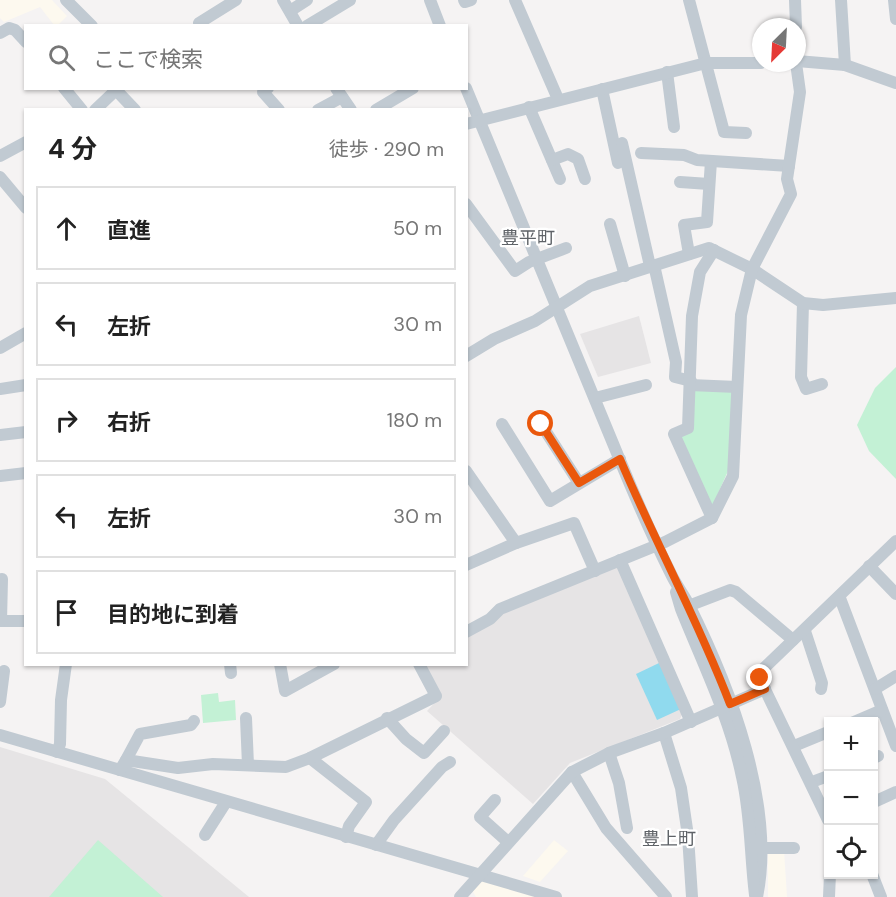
<!DOCTYPE html>
<html lang="ja">
<head>
<meta charset="utf-8">
<style>
	body { margin:0; font-family:"DM Sans","Noto Sans JP",sans-serif; background:#f6f6f6; color:#222 }
	.controls { position:absolute; right:18px; bottom:18px; display:grid; overflow:hidden; border-radius:0px; box-shadow:0 2px 4px #0004 }
	.controls button { width:54px; height:54px; display:grid; place-items:center; padding:0; border:0; border-bottom:2px solid #e0e0e0; background:#fff; color:#222; font:30px sans-serif }
	.compass { position:absolute; left:752px; top:18px; width:54px; height:54px; border-radius:50%; background:#fff; box-shadow:0 2px 4px #0004; rotate:204deg }
	.stop { position:absolute; width:18px; height:18px; margin:-14px; border:4px solid #ea580c; border-radius:50%; background:#fff }
	.stop.end { background:#ea580c; border-color:#fff; box-shadow:0 2px 6px #0008 }
	.list { margin:0; padding:0; list-style:none }
	h2 { display:flex; justify-content:space-between; align-items:center; height:78px; margin:0; padding:0 24px; font-size:26px }
	h2 small { font-size:20px; font-weight:400; color:#767676 }
	.list li { display:grid; grid-template-columns:39px 1fr auto; gap:18px; align-items:center; box-sizing:border-box; height:84px; margin:0 12px 12px; padding:0 12px; border:2px solid #e0e0e0; border-radius:0px }
	.list b { display:block; font-size:22px; white-space:nowrap }
	.list em { font-size:20px; font-style:normal; color:#767676 }
	.icon { flex:none; width:33px; height:33px; fill:none; stroke:currentColor; stroke-width:2; stroke-linecap:round; stroke-linejoin:round }
	.map { position:relative; flex:none; width:896px; height:897px; overflow:hidden }
	.search { position:absolute; background:#fff; box-shadow:0 2px 4px #0004; left:24px; top:24px; width:444px; height:66px; display:flex; align-items:center; gap:15px; box-sizing:border-box; padding:0 21px; border-radius:0px; color:#767676; font-size:22px }
	.panel { position:absolute; background:#fff; box-shadow:0 2px 4px #0004; left:24px; top:108px; width:444px; height:558px; border-radius:0px }
	.map>svg:first-child { display:block }
</style>
</head>
<body>
<div class="map">
<svg width="896" height="897" viewBox="0 0 896 897">
	<rect width="100%" height="100%" fill="#f5f3f3"/>
	<g fill="#fdf9ef">
		<path d="M0 0H52L67 16 58 25H54L40 7 4 22 0 18Z"/>
		<path d="M554 840 568 851 540 882 523 876Z"/>
		<path d="M784 850 787 897H768V851Z"/>
		<path d="M478 879 539 897H476L471 888Z"/>
	</g>
	<g fill="#e6e4e5">
		<path d="M639 316 651 363 598 377 580 334Z"/>
		<path d="M615 565 620 567 683 712 680 719 570 763 533 804 427 711 441 696 425 664H466L467 637 504 613Z"/>
		<path d="M0 747 105 779 249 897H0Z"/>
	</g>
	<g fill="#c3f1d5">
		<path d="M896 367V479L869 451 857 425 875 388Z"/>
		<path d="M730 390 733 394 728 471 712 507 680 438 694 391Z"/>
		<path d="M218 693 219 702 235 700 236 720 203 723 201 695Z"/>
		<path d="M98 840 163 897H49Z"/>
	</g>
	<path fill="#90daee" d="M659 663 681 709 657 720 636 674Z"/>
	<g fill="none" stroke-linecap="round" stroke-linejoin="round">
		<g stroke="#c1cad2" stroke-width="12">
			<path d="M66 0 92 26"/>
			<path d="M283 0 298 26"/>
			<path d="M430 0 440 26"/>
			<path d="M464 0 465 2 471 0"/>
			<path d="M515 0 558 99"/>
			<path d="M689 0 724 132 746 133"/>
			<path d="M795 0 796 27"/>
			<path d="M841 0 845 65"/>
			<path d="M894 0 896 19"/>
			<path d="M290 11 307 0"/>
			<path d="M201 26 199 23 236 0"/>
			<path d="M307 26 350 0"/>
			<path d="M0 33 9 28 15 30 26 42"/>
			<path d="M797 38 798 61"/>
			<path d="M797 61 845 65 896 83"/>
			<path d="M667 72 674 127"/>
			<path d="M64 88 82 110"/>
			<path d="M268 88 263 92 279 110"/>
			<path d="M336 88 351 110"/>
			<path d="M466 88C518 211 567 335 619 458 635 497 652 536 671 574 676 585 684 595 689 605 730 687 776 806 757 897"/>
			<path d="M602 89 618 163"/>
			<path d="M529 107 560 179"/>
			<path d="M95 110 116 90 135 110"/>
			<path d="M318 110 342 97"/>
			<path d="M376 110 413 88"/>
			<path d="M466 124 706 63H761"/>
			<path d="M622 143 650 266"/>
			<path d="M641 153 684 155 697 160 789 166"/>
			<path d="M0 156 26 142"/>
			<path d="M552 160 568 154 578 159 585 179"/>
			<path d="M0 177 26 208"/>
			<path d="M680 182 709 184"/>
			<path d="M466 204 515 271 529 262 566 248"/>
			<path d="M610 224 625 276"/>
			<path d="M689 254 684 225 707 222 711 161"/>
			<path d="M654 265 676 362 675 377 691 381"/>
			<path d="M803 303 801 377 806 389 822 384"/>
			<path d="M0 348 26 333"/>
			<path d="M466 356 494 339 535 321 590 286 709 248 752 269 803 303 823 305 896 298"/>
			<path d="M690 385 737 387"/>
			<path d="M0 389 26 385"/>
			<path d="M595 398 646 385"/>
			<path d="M543 420 541 424 579 483"/>
			<path d="M502 424 550 501 620 459"/>
			<path d="M0 435 26 432"/>
			<path d="M466 471 516 543"/>
			<path d="M0 476 26 473"/>
			<path d="M712 518 674 434 688 428 692 316 700 272 714 250"/>
			<path d="M620 560 691 722"/>
			<path d="M466 565 516 543 574 523 595 571"/>
			<path d="M869 566 896 594"/>
			<path d="M676 592 681 609C703 664 730 718 742 777 751 816 750 855 755 895"/>
			<path d="M840 598 896 746"/>
			<path d="M683 608 730 590 736 592 793 640"/>
			<path d="M0 621H26"/>
			<path d="M1 621 2 579"/>
			<path d="M805 631 822 683 821 689"/>
			<path d="M466 632 490 619 500 609 665 542 712 518 733 476 741 315 752 269 791 194 787 179 800 92 796 63"/>
			<path d="M230 664 231 673"/>
			<path d="M280 664 285 691 334 664"/>
			<path d="M875 689 896 676"/>
			<path d="M0 702 4 671"/>
			<path d="M246 718 248 765"/>
			<path d="M387 718 406 739 424 753 444 731"/>
			<path d="M854 722 882 710"/>
			<path d="M664 733 681 788 688 836 692 897"/>
			<path d="M0 735 556 897"/>
			<path d="M794 746 828 732"/>
			<path d="M57 752 60 744 61 700 66 664"/>
			<path d="M609 753 619 783 627 828"/>
			<path d="M310 758 366 802 349 826 346 837"/>
			<path d="M874 758 878 756"/>
			<path d="M126 760 140 734 191 725 194 721"/>
			<path d="M120 770 126 760 178 768 213 764 286 767 310 758 436 696 419 664"/>
			<path d="M572 772 606 828 666 897"/>
			<path d="M812 782 828 776"/>
			<path d="M495 800 480 817 508 842"/>
			<path d="M874 802 896 792"/>
			<path d="M828 820 760 679 761 671 896 541"/>
			<path d="M205 835 226 802"/>
			<path d="M376 845 394 820 442 767 450 762"/>
			<path d="M753 848H794"/>
			<path d="M872 874 881 897"/>
			<path d="M460 897 572 772 609 753 664 733 765 689"/>
			<path d="M829 897 830 874"/>
		</g>
	</g>
	<g fill="none" stroke-linecap="round" stroke-linejoin="round">
		<path stroke="#ea580c" stroke-width="8" d="M541 424 579 483 620 459C655 542 698 620 730 704L765 689 760 678"/>
	</g>
	<g text-anchor="middle" dominant-baseline="central" stroke-width="4.5" stroke-linejoin="round" paint-order="stroke">
		<g font-size="18" fill="#5f6368" stroke="#fff">
			<text x="528" y="238">豊平町</text>
			<text x="669" y="839">豊上町</text>
		</g>
	</g>
</svg>
<div class="controls">
<button>+</button>
<button>−</button>
<button><svg class="icon" aria-label="locate" viewBox="0 0 24 24"><circle cx="12" cy="12" r="6"/><path d="M12 2v4M12 18v4M2 12h4M18 12h4"/></svg></button>
</div>
<svg class="compass" viewBox="-18 -18 36 36"><path d="M0-13l5 13h-10z" fill="#e53935"/><path d="M0 13l5-13h-10z" fill="#767676"/></svg>
<div class="stop" style="left:541px;top:424px"></div>
<div class="stop end" style="left:760px;top:678px"></div>
<div class="search"><svg class="icon" aria-label="search" viewBox="0 0 24 24"><circle cx="10" cy="10" r="6"/><path d="M15 15l6 6"/></svg>ここで検索</div>
<section class="panel">
<h2>4 分<small>徒歩 · 290 m</small></h2>
<ul class="list">
<li><svg class="icon" aria-label="ahead" viewBox="0 0 24 24"><path d="M12 20V5M6 11l6-6 6 6"/></svg><div><b>直進</b></div><em>50 m</em></li>
<li><svg class="icon" aria-label="left" viewBox="0 0 24 24"><path d="M17 20v-9H6M10 6l-5 5 5 5"/></svg><div><b>左折</b></div><em>30 m</em></li>
<li><svg class="icon" aria-label="right" viewBox="0 0 24 24"><path d="M7 20v-9h11M14 6l5 5-5 5"/></svg><div><b>右折</b></div><em>180 m</em></li>
<li><svg class="icon" aria-label="left" viewBox="0 0 24 24"><path d="M17 20v-9H6M10 6l-5 5 5 5"/></svg><div><b>左折</b></div><em>30 m</em></li>
<li><svg class="icon" aria-label="arrive" viewBox="0 0 24 24"><path d="M6 21V4h12l-3 4 3 4H6"/></svg><div><b>目的地に到着</b></div></li>
</ul>
</section>
</div>
</body>
</html>
